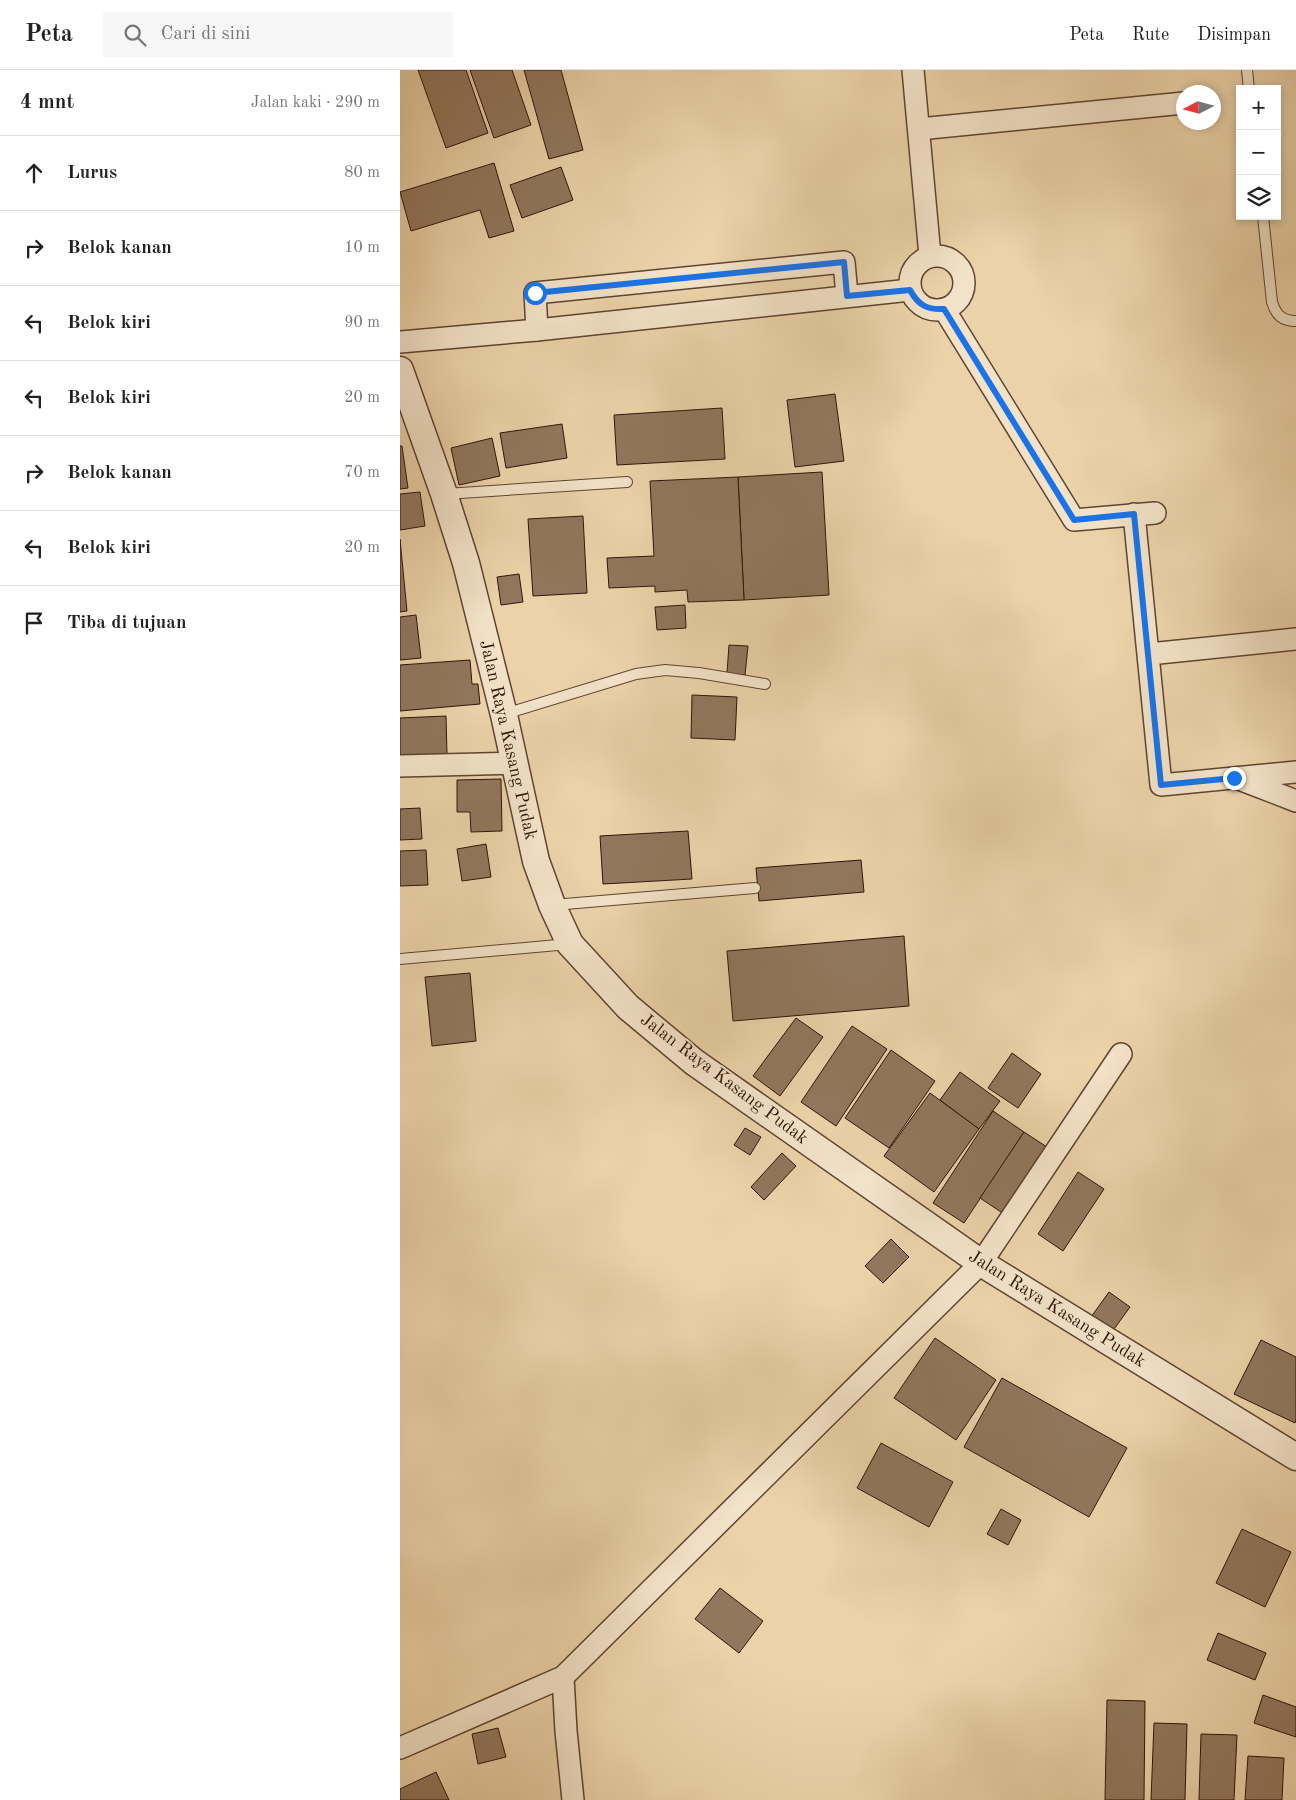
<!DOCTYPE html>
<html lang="id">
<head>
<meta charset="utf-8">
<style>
	body { margin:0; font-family:"Old Standard TT",serif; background:#f6f6f6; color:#222 }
	.controls { position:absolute; right:15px; top:15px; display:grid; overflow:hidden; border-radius:0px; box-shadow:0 2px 8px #0003 }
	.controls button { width:45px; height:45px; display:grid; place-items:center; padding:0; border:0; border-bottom:1px solid #e0e0e0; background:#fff; color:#222; font:25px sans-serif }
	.compass { position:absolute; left:776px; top:15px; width:45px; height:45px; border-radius:50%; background:#fff; box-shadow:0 2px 8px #0003; rotate:264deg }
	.stop { position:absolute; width:15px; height:15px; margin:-11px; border:4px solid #1a73e8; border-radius:50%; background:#fff }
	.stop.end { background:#1a73e8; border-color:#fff; box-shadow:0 1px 5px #0008 }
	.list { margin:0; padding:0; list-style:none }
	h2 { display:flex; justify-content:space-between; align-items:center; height:65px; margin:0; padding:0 20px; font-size:21px }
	h2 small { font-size:16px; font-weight:400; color:#767676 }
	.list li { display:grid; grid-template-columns:32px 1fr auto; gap:15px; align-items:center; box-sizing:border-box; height:75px; padding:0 20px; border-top:1px solid #e0e0e0 }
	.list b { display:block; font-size:19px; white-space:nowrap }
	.list em { font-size:16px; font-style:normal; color:#767676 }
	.icon { flex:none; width:28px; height:28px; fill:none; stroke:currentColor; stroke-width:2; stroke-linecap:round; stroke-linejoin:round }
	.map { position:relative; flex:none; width:896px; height:1730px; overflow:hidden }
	header { display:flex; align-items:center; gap:30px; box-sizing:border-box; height:70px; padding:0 25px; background:#fff; border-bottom:1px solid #e0e0e0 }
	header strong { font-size:24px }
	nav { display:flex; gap:28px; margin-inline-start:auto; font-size:18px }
	.search { width:350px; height:45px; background:#f6f6f6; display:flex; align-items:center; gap:12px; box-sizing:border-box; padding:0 18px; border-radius:0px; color:#767676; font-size:19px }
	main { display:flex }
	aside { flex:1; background:#fff }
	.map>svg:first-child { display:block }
</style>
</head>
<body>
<header>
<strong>Peta</strong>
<div class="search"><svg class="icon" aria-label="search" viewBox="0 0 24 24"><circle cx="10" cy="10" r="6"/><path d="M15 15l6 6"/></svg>Cari di sini</div>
<nav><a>Peta</a><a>Rute</a><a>Disimpan</a></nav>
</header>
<main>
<aside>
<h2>4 mnt<small>Jalan kaki · 290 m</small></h2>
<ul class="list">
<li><svg class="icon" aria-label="ahead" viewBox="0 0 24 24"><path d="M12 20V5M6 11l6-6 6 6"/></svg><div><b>Lurus</b></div><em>80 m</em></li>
<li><svg class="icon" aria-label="right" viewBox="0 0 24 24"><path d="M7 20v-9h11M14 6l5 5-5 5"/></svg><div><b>Belok kanan</b></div><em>10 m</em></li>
<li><svg class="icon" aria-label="left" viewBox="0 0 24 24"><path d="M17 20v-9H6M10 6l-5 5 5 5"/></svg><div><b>Belok kiri</b></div><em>90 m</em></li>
<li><svg class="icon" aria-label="left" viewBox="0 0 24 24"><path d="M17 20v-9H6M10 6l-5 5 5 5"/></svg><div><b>Belok kiri</b></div><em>20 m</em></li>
<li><svg class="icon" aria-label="right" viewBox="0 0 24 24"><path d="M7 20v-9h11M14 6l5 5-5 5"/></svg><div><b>Belok kanan</b></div><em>70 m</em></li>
<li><svg class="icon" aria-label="left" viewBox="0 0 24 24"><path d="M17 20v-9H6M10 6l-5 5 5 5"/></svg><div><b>Belok kiri</b></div><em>20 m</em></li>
<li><svg class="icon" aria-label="arrive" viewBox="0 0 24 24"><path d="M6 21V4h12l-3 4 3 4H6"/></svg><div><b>Tiba di tujuan</b></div></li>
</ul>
</aside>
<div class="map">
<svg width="896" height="1730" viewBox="0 0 896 1730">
	<rect width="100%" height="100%" fill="#ebd2a9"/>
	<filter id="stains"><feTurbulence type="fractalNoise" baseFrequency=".004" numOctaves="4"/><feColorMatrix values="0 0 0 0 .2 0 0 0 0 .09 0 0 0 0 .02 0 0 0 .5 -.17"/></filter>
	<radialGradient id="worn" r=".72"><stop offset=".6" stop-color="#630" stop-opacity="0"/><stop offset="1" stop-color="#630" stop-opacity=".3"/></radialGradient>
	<g fill="#91775c" stroke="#301409">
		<path d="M18 0H66L88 63 46 78Z"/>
		<path d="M70 0H112L131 55 94 68Z"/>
		<path d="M124 0H161L183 80 149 89Z"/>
		<path d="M94 93 114 161 89 168 80 140 11 161 0 122Z"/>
		<path d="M161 97 173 130 122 148 110 115Z"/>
		<path d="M435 324 444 391 395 397 387 330Z"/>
		<path d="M322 338 325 389 217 395 214 345Z"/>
		<path d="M162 354 167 388 106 398 100 363Z"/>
		<path d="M92 368 100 406 59 415 51 378Z"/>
		<path d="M0 376H2L8 418 0 419Z"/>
		<path d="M422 402 429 525 344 530 338 407Z"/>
		<path d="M338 407 344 530 288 532 287 520 255 522V516L209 518 207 488 254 486 250 411Z"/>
		<path d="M20 422 25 456 0 460V424Z"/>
		<path d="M183 446 187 523 133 526 128 449Z"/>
		<path d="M0 469 7 541 0 542Z"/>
		<path d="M119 504 123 532 101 535 97 507Z"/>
		<path d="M285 535 286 558 257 560 255 537Z"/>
		<path d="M16 545 21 588 0 590V547Z"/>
		<path d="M329 575 348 576 345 605 327 603Z"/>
		<path d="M70 590 72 614H78L80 634 0 641V595Z"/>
		<path d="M292 625 337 627 335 670 291 668Z"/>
		<path d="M46 646 47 684 0 686V648Z"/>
		<path d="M101 709 102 761 71 762 70 742H57V710Z"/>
		<path d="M20 738 22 769 0 770V739Z"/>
		<path d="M288 761 292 809 203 814 200 766Z"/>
		<path d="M86 774 91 807 62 811 57 779Z"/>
		<path d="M26 780 28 815 0 816V781Z"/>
		<path d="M461 790 464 822 359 831 356 798Z"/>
		<path d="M504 866 509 936 333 951 327 881Z"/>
		<path d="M70 903 76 971 32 976 25 907Z"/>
		<path d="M396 948 423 967 380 1026 353 1006Z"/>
		<path d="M452 956 487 979 436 1056 401 1032Z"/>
		<path d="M491 980 535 1011 489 1078 445 1048Z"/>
		<path d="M612 983 641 1004 618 1038 588 1018Z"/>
		<path d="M560 1002 600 1031 579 1059 540 1030Z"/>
		<path d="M530 1023 579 1059 534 1122 484 1086Z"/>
		<path d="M593 1041 624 1062 564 1153 533 1133Z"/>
		<path d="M345 1058 361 1067 350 1085 334 1075Z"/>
		<path d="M624 1062 650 1079 607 1146 580 1128Z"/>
		<path d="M382 1083 396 1096 364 1130 351 1117Z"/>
		<path d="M678 1102 704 1119 663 1181 638 1164Z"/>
		<path d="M491 1169 509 1187 483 1213 465 1196Z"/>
		<path d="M709 1222 730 1237 712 1262 691 1247Z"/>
		<path d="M535 1268 596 1310 556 1370 494 1328Z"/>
		<path d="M861 1270 896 1287V1350L895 1353 834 1324Z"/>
		<path d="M602 1308 727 1378 689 1447 564 1377Z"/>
		<path d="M481 1373 553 1412 529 1457 457 1418Z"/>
		<path d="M601 1439 621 1450 608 1475 587 1464Z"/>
		<path d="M842 1459 891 1482 865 1537 816 1513Z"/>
		<path d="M320 1518 363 1551 339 1583 295 1549Z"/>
		<path d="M818 1563 866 1583 855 1610 807 1590Z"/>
		<path d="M863 1625 896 1637V1667L854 1653Z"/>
		<path d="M707 1630 745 1631 744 1730H705Z"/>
		<path d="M754 1653 787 1654 785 1730H751Z"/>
		<path d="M98 1658 106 1687 78 1694 72 1664Z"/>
		<path d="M801 1664 837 1665 834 1730H799Z"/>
		<path d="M848 1686 884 1688 882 1730H845Z"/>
		<path d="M36 1702 49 1730H0V1719Z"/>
	</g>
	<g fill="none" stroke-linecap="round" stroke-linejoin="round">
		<defs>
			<g id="service">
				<path d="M847 0 849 19"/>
				<path d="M863 146 872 232C876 245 882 251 896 251"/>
				<path d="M45 424 227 412"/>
				<path d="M105 644 236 604 265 600 299 603 365 614"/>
				<path d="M153 835 355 818"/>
				<path d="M0 889 169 874"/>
			</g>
			<g id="minor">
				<path d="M513 0 530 186"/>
				<path d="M519 59 784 33"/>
				<circle cx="537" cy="213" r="27"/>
				<path d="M544 239 674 450 755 443"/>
				<path d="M137 260 135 223 444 192 447 226"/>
				<path d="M0 272 137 260 510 220"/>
				<path d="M734 444 761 715 896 702"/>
				<path d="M749 584 896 569"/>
				<path d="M0 696 116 693"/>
				<path d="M839 709 896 731"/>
				<path d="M163 1607 166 1661 173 1730"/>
				<path d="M0 1678 163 1607 581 1193 721 984"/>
			</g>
			<path id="tertiary" d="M0 300 44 424 66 493 104 645 136 791 152 835 170 874 228 937 294 992 581 1193 896 1387"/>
		</defs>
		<use href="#service" stroke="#5f4431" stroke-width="12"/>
		<use href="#minor" stroke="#5f4431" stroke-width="24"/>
		<use href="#tertiary" stroke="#5f4431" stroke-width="29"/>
		<use href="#service" stroke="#f2e2c7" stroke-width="10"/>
		<use href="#minor" stroke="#f2e2c7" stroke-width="21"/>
		<use href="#tertiary" stroke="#f2e2c7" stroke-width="26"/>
	</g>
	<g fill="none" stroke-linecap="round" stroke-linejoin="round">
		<path stroke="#1a73e8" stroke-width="6" d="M135 223 444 192 447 226 510 220C518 235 527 240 544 239L674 450 734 444 761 715 834 708"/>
	</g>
	<g text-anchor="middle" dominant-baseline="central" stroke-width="4" stroke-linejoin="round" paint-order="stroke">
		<g font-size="18" fill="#301409" stroke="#f2e2c7">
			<text transform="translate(108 670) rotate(77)">Jalan Raya Kasang Pudak</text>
			<text transform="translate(324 1009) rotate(37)">Jalan Raya Kasang Pudak</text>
			<text transform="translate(657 1239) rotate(32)">Jalan Raya Kasang Pudak</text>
		</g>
	</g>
	<rect width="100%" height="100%" filter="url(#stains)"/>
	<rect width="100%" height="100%" fill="url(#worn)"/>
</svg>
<div class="controls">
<button>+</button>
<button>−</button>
<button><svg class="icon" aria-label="layers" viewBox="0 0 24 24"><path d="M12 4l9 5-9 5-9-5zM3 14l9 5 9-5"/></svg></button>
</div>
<svg class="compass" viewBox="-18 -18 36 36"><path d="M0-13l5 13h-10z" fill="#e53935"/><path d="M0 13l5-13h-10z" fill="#767676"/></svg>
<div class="stop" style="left:135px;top:223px"></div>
<div class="stop end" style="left:834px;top:708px"></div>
</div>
</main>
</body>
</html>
